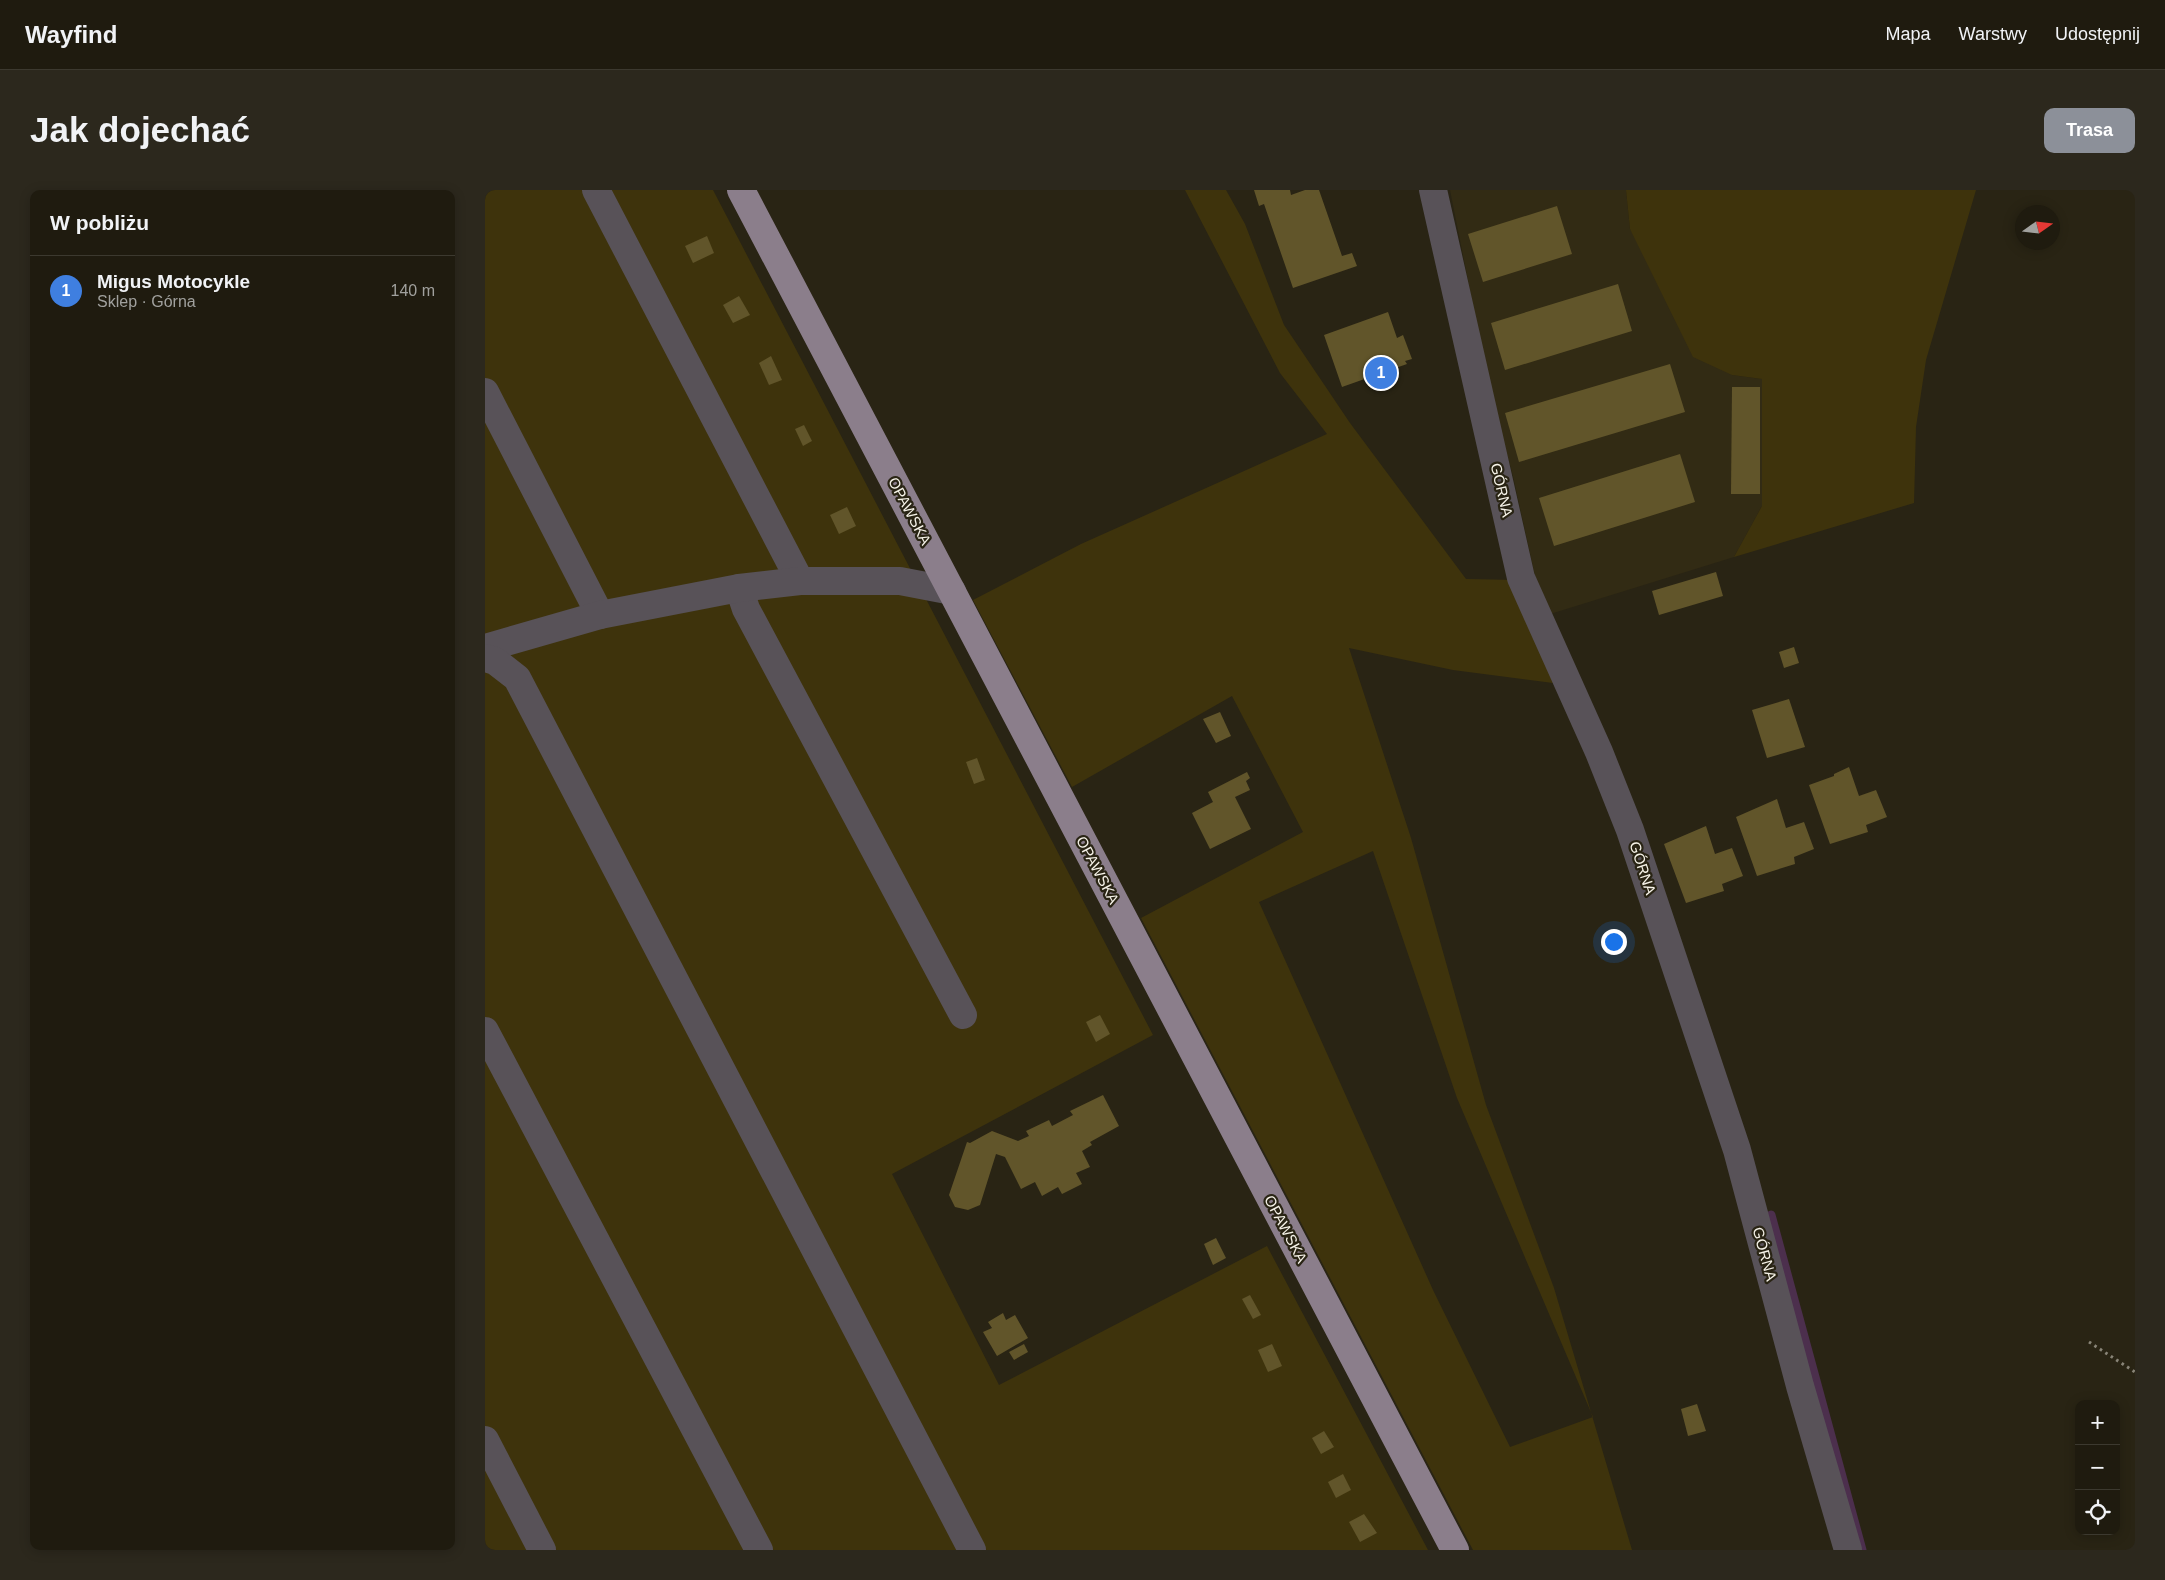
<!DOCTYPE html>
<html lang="pl">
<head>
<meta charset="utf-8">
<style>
	body { margin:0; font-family:Arial,sans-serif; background:#2c281d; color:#f1f3f6 }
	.controls { position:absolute; right:15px; bottom:15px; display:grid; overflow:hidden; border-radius:10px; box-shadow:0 2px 12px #0003 }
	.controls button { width:45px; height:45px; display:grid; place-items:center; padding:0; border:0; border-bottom:1px solid #3c392f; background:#1f1b0f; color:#f1f3f6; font:25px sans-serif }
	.compass { position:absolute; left:1530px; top:15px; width:45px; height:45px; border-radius:50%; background:#1f1b0f; box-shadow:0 2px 12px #0003; rotate:76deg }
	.you { position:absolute; left:1128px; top:751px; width:18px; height:18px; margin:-12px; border:4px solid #fff; border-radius:50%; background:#1a73e8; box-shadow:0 0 0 8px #1a73e833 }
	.badge { display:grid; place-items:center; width:32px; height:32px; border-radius:50%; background:#8c9099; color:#fff; font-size:16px; font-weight:700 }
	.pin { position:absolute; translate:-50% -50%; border:2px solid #fff; box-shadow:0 1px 5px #0006 }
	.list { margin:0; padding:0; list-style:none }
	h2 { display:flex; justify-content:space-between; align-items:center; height:65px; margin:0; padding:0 20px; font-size:21px }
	h2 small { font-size:16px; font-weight:400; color:#a1a19e }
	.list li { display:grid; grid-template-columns:32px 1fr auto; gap:15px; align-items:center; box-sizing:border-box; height:70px; padding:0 20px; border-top:1px solid #3c392f }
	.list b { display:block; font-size:19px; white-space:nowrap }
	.list p { margin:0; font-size:16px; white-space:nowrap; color:#a1a19e }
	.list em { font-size:16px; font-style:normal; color:#a1a19e }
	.icon { flex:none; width:28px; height:28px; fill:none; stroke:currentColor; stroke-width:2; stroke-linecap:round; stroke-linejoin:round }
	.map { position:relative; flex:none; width:1650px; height:1360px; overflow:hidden; border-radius:10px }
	header { display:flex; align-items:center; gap:30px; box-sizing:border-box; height:70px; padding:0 25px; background:#1f1b0f; border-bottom:1px solid #3c392f }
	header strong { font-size:24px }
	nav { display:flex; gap:28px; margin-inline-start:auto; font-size:18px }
	.intro { display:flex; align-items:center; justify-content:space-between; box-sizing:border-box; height:120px; padding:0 30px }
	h1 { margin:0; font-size:35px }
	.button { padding:12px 22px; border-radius:10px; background:#8c9099; color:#fff; font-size:18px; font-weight:700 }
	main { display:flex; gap:30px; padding:0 30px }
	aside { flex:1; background:#1f1b0f; border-radius:10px; box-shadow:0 2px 12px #0003 }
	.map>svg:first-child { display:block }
</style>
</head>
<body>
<header>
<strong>Wayfind</strong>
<nav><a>Mapa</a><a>Warstwy</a><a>Udostępnij</a></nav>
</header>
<div class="intro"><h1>Jak dojechać</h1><a class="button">Trasa</a></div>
<main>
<aside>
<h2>W pobliżu<small></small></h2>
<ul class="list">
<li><span class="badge" style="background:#3f7fe0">1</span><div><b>Migus Motocykle</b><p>Sklep · Górna</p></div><em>140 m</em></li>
</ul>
</aside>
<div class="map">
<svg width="1650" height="1360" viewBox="0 0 1650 1360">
	<rect width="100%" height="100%" fill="#292414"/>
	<path fill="#322b14" d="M965 0H1141L1145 39 1247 185 1277 189V316L1249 367 1062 425 1050 386 1028 286 1005 200Z"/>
	<g fill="#3e330c" fill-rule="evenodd">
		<path d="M0 0H228L668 845 407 984 514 1195 782 1056 943 1360H0Z"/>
		<path d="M700 0H741L760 34 799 135 865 233 981 389 1031 390 1068 493 968 480 864 458 926 648 1001 915 1069 1098 1147 1360H988L656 728 818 642 747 506 587 597 488 410 596 354 842 244 795 183ZM888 661 972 908 1108 1227 1025 1257 948 1100 774 712Z"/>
		<path d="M1141 0H1491L1441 170 1431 237 1429 313 1249 367 1277 316V189L1247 185 1208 167 1145 39Z"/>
	</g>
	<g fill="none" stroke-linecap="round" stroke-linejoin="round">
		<path stroke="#4c2f4d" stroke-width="9" d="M1286 1025 1377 1360"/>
	</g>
	<g fill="#61552a">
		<path d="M769 0H805L806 5 820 0H834L857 66 867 63 872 76 808 98 779 14 774 16Z"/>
		<path d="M1072 16 1087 64 998 92 983 44Z"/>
		<path d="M222 46 229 63 208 73 200 56Z"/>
		<path d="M1133 94 1147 141 1020 180 1006 133Z"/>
		<path d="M254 106 265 125 248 133 238 115Z"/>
		<path d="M903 122 912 148 918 145 927 169 920 171 922 174 857 197 839 145Z"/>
		<path d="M286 166 297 190 284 195 274 173Z"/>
		<path d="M1185 174 1200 222 1034 272 1020 223Z"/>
		<path d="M1247 197H1275V304H1246Z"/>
		<path d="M319 235 327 251 318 256 310 239Z"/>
		<path d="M1195 264 1210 312 1069 356 1054 308Z"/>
		<path d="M362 317 371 336 354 344 345 325Z"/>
		<path d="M1231 382 1238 406 1174 425 1167 401Z"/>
		<path d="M1309 457 1314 473 1299 478 1294 462Z"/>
		<path d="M1304 509 1320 557 1282 568 1267 520Z"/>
		<path d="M735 522 746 546 731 553 718 529Z"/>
		<path d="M492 568 500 590 489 594 481 572Z"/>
		<path d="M1364 577 1374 606 1391 600 1402 627 1381 635 1383 642 1345 654 1324 595 1349 586V584Z"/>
		<path d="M762 582 765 588 761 591 765 600 750 607 766 639 725 659 707 623 728 612 723 602Z"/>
		<path d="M1292 609 1301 638 1319 632 1329 659 1309 667 1310 674 1272 686 1251 627Z"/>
		<path d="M1221 636 1230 664 1247 658 1258 686 1237 694 1239 701 1201 713 1179 654Z"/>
		<path d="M615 825 625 844 611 852 601 832Z"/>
		<path d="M618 905 634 936 605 952 607 955 597 961 605 977 591 983 597 994 577 1004 573 997 557 1006 550 992 536 999 520 967 511 964 495 1015 483 1020 470 1017 464 1005 482 952 485 953 507 941 533 951 544 946 541 941 564 930 567 936 588 925 585 921Z"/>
		<path d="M731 1048 741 1068 728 1075 719 1054Z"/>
		<path d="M765 1105 776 1125 768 1129 757 1109Z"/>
		<path d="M518 1123 521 1130 530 1125 543 1148 512 1166 498 1142 507 1138 503 1132Z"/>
		<path d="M539 1154 543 1162 529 1170 524 1162Z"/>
		<path d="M787 1154 797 1176 783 1182 773 1160Z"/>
		<path d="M1212 1214 1221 1241 1203 1246 1196 1219Z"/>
		<path d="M839 1241 849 1257 836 1264 827 1248Z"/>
		<path d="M858 1284 866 1300 851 1308 843 1292Z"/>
		<path d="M879 1324 892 1343 875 1352 864 1332Z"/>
	</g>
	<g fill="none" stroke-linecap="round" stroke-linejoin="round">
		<path stroke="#888477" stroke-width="3" stroke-dasharray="2.5 4" stroke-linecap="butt" d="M1604 1152 1650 1182"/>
		<g stroke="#585258" stroke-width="28">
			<path d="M111 0 315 391"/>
			<path d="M948 0 1036 388 1114 562 1145 640 1252 960 1315 1196 1363 1360"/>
			<path d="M0 202 115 425"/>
			<path d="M254 398 261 419 478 825"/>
			<path d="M0 458 115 425 254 398 315 391H415L467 401"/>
			<path d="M0 468 10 471 32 488 487 1360"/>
			<path d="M0 841 274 1360"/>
			<path d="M0 1250 57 1360"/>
		</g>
		<path stroke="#8b7e8b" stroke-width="28" d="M256 0 970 1360"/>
	</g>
	<g text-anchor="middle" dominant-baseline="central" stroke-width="4.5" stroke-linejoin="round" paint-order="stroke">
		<g font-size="15" fill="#f6f3e8" stroke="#292414">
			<text transform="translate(1017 300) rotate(77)">GÓRNA</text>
			<text transform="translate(425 321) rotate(62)">OPAWSKA</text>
			<text transform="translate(1158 678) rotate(72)">GÓRNA</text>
			<text transform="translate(613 680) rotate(62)">OPAWSKA</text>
			<text transform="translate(801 1039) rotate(62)">OPAWSKA</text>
			<text transform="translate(1280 1064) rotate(75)">GÓRNA</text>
		</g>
	</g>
</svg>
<div class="controls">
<button>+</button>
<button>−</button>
<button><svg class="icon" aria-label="locate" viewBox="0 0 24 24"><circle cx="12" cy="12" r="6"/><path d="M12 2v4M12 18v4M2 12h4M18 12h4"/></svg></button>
</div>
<svg class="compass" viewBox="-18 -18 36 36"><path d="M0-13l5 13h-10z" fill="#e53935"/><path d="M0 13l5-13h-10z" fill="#a1a19e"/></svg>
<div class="you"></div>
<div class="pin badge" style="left:896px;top:183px;background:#3f7fe0">1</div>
</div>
</main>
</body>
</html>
